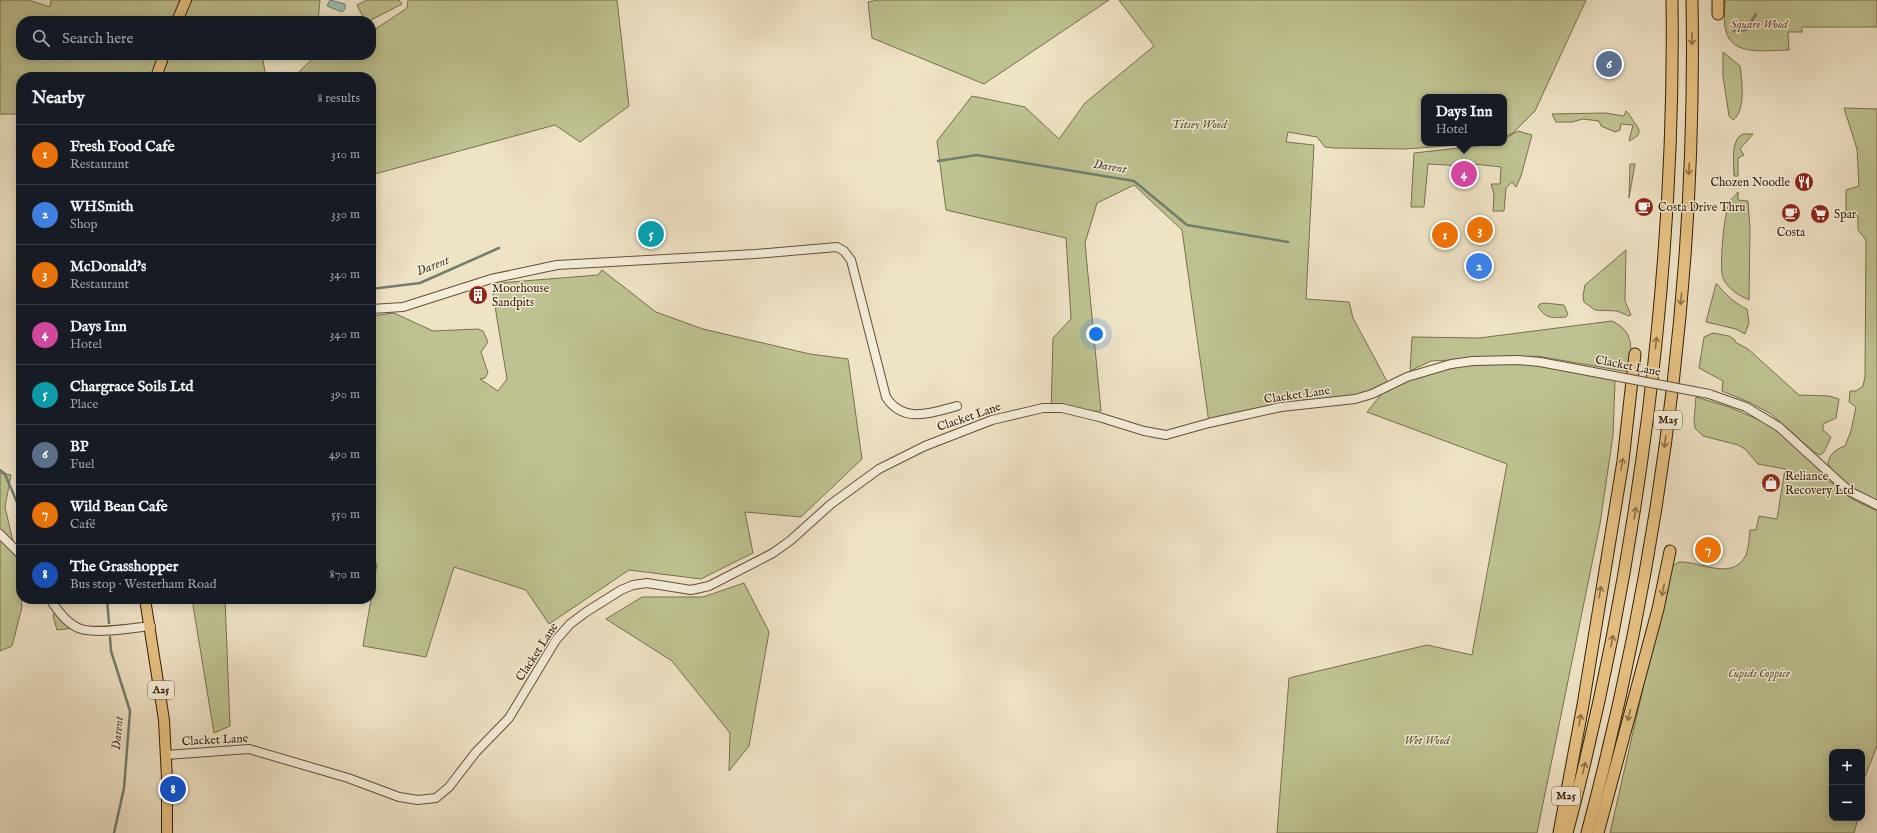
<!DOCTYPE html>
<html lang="en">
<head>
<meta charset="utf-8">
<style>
	body { margin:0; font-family:"IM FELL English",serif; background:#20242c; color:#f1f3f6 }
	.controls { position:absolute; right:12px; bottom:12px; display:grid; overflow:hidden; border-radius:8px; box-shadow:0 2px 10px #0003 }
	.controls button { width:36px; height:36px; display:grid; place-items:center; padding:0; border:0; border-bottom:1px solid #363941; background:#171b24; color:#f1f3f6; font:20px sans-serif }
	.you { position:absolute; left:1096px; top:334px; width:14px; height:14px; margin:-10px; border:3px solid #fff; border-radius:50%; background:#1a73e8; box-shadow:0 0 0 6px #1a73e833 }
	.badge { display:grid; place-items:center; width:26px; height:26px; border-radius:50%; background:#2563eb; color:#fff; font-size:13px; font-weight:700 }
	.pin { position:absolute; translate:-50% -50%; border:2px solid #fff; box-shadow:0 1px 4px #0006 }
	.popup { position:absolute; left:1421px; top:94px; width:86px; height:52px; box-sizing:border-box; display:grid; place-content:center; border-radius:8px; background:#171b24; filter:drop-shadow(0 1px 3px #0005); font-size:13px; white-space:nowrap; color:#9ea1a6 }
	.popup b { font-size:15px; color:#f1f3f6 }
	.popup::after { content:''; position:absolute; left:50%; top:100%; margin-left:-8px; border:8px solid transparent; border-top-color:#171b24 }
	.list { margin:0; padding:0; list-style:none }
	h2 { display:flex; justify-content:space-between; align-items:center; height:52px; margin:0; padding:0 16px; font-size:17px }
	h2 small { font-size:13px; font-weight:400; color:#9ea1a6 }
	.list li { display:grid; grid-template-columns:26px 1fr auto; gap:12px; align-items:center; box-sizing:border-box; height:60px; padding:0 16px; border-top:1px solid #363941 }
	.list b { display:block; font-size:15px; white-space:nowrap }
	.list p { margin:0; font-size:13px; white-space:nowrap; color:#9ea1a6 }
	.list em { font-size:13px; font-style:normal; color:#9ea1a6 }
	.icon { flex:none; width:22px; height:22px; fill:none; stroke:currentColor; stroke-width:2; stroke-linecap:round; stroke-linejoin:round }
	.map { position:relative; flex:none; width:1877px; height:833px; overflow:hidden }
	.search { position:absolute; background:#171b24; box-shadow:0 2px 10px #0003; left:16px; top:16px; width:360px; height:44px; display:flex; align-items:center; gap:10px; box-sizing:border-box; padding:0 14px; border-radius:16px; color:#9ea1a6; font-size:15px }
	.panel { position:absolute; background:#171b24; box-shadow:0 2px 10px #0003; left:16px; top:72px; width:360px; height:532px; border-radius:16px }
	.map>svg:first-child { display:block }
</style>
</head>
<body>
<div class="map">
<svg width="1877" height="833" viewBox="0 0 1877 833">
	<rect width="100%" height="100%" fill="#efe3c6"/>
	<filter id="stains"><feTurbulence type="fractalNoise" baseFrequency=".005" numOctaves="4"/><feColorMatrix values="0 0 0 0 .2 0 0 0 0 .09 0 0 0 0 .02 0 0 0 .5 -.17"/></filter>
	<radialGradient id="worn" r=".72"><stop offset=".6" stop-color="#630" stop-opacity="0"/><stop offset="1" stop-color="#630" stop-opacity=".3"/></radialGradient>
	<g fill="#bec291" stroke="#78704c">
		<path d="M0 0H28L50 7 51 0H320L318 21H21V55H262L266 77H21V114H0Z"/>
		<path d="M367 0H399L402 4 369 21H365L357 5Z"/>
		<path d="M408 0H617L629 106 580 142 555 125 371 175V77H294L316 55H371V32L407 8Z"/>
		<path d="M878 0H1109L984 84 872 38 868 2Z"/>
		<path d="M1119 0H1586L1535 111 1513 133 1504 137V97H1424V143H1486L1405 149 1334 148 1325 147 1317 137 1288 132 1286 142 1314 145 1306 299 1349 302 1353 318 1389 385 1424 373 1492 359 1609 375 1615 382 1613 435 1600 524 1537 833H1277L1289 678 1427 645 1472 655 1507 464 1367 412 1388 386 1372 394 1209 423 1182 230 1134 185 1097 203 1085 243 1101 411 1051 412 1053 338 1071 319 1066 238 946 210 937 141 972 96 1025 107 1059 139 1085 103 1154 46Z"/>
		<path d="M1725 0H1877V27H1802V32H1788L1789 50C1768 50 1732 57 1726 31 1723 22 1725 10 1725 0Z"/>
		<path d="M1723 52 1740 66C1742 80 1746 111 1733 120L1729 116 1723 76Z"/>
		<path d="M1844 108 1877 109V501C1858 492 1839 481 1828 464 1829 454 1836 449 1845 446L1851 431 1856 407 1849 402 1850 391H1856L1863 386 1865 377 1866 240 1858 230V216L1846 215V190L1859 186 1857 149Z"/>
		<path d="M1626 111C1629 113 1630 116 1632 119 1640 130 1644 134 1629 141L1633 125 1621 124 1620 130 1615 132 1601 126 1599 121 1583 119 1572 122H1556L1552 114 1605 113 1624 116Z"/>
		<path d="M1518 131 1532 135 1521 176 1516 187 1512 182 1506 188 1504 211H1493L1494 194 1491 184H1500L1501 167 1464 163V166L1428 164 1424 207H1411L1414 153 1504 143V139Z"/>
		<path d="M1743 134H1753L1740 149 1744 155 1738 158V176H1734C1734 163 1730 140 1743 134Z"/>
		<path d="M1630 164H1635L1629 198Z"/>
		<path d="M1738 192V200L1748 201 1750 229 1749 300C1738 295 1728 289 1723 278 1719 268 1724 211 1730 201 1732 198 1736 195 1738 192Z"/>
		<path d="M1626 250 1625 301 1631 315 1629 316 1617 311 1595 310 1584 302 1583 296 1585 285Z"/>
		<path d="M602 270 656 312 703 329 810 354 848 359 862 459 801 517 745 512 753 553 701 579 629 570 549 624 526 590 454 567 426 657 363 646 377 564 371 559V316L394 313 433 331 478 329 483 331 488 342 481 352 488 373 485 378 480 379 498 391 507 379 493 294 499 283 598 275Z"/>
		<path d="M1716 284H1717C1726 295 1734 303 1747 309L1749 323 1745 334 1736 329 1706 322Z"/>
		<path d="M1544 303 1564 305 1568 314 1566 317C1554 318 1544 319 1538 306L1540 304Z"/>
		<path d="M1612 321C1636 332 1631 350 1629 372L1537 356 1431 361 1410 371 1412 337 1479 338Z"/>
		<path d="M1713 333 1729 336 1735 340V342L1748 349 1799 395 1829 396 1839 399 1836 418 1823 424V430L1831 437 1824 452 1820 455 1814 452 1771 414 1751 403 1722 391 1723 381 1699 368 1704 337Z"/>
		<path d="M1696 397 1729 407 1764 422 1781 434 1810 460 1827 479 1852 499 1877 511V746L1862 784V752H1832V818H1858L1854 833H1610L1670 570 1672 566 1679 562C1700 561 1733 582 1746 555 1749 548 1749 537 1750 530H1756L1759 516 1777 519 1785 469 1758 464 1745 449 1738 445 1703 436 1695 428 1694 420Z"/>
		<path d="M0 473 11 475 5 507 19 567 22 607 12 646 0 651Z"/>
		<path d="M744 583 769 632 749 746 729 771 730 733 672 661 606 619 642 597H703Z"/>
		<path d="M192 599H225L230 726 214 733Z"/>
		<path d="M54 613H56L74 628 57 630 53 616Z"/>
	</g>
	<path fill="#9abeb2" stroke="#717e6e" d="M330 0 345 4V9L342 12 327 6Z"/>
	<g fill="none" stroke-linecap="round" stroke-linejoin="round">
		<g stroke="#717e6e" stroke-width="2.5">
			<path d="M1734 31 1746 30 1756 14"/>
			<path d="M938 161 977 155 1134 181 1187 225 1288 242"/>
			<path d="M371 289 420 283 499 248"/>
			<path d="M0 470 5 474 21 512"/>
			<path d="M107 599 109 623"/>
			<path d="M110 637 111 651 130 711 124 788 114 833"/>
		</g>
		<defs>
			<g id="minor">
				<path d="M371 309 403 307 491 279 557 265 755 254 837 247 844 251 851 260 886 397C903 424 932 413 957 406"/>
				<path d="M1709 394 1746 407 1779 427 1849 491 1877 505"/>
				<path d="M0 534 21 555"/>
				<path d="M50 599C57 610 68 625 81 629 98 634 133 628 151 626"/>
				<path d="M166 755 249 749 348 778 399 797 418 800 436 798 449 787 476 752 509 718 556 640 570 624 586 612 621 590 633 585 647 583 691 590 709 586 773 553 791 540 831 504 879 469 925 446 992 420 1043 408H1062L1099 417 1144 431 1166 435 1209 423 1281 407 1355 399 1372 394 1407 377 1451 364 1473 361 1518 360 1540 362 1609 375"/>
			</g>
			<g id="major">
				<path d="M177 21 186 0"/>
				<path d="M156 77 164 55"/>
				<path d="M145 599 164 720 167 779V833"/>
			</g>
			<g id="highway">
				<path d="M1718 0V14"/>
				<path d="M1559 833 1583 705 1623 461 1635 354"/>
				<path d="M1567 833C1604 695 1630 555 1648 414 1665 276 1674 138 1672 0"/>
				<path d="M1587 833C1659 562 1697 280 1692 0"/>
				<path d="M1598 833 1658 609 1670 551"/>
			</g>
		</defs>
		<use href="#minor" stroke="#624f38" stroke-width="10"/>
		<use href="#major" stroke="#331e08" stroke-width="12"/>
		<use href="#highway" stroke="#331e08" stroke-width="13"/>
		<use href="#minor" stroke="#f5edda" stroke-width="8"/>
		<use href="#major" stroke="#e8c283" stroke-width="10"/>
		<use href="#highway" stroke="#e8c283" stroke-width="11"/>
		<defs>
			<path id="minor-bridge" d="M1609 375 1709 394"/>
		</defs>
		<use href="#minor-bridge" stroke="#624f38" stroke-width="10" stroke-linecap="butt"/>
		<use href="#minor-bridge" stroke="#f5edda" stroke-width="8"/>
	</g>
	<defs><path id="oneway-shaft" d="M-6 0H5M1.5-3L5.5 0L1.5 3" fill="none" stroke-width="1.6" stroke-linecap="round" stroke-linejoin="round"/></defs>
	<g stroke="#8e7046">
		<use href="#oneway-shaft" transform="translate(1692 39) rotate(90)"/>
		<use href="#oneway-shaft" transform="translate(1689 169) rotate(93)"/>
		<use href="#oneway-shaft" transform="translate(1681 299) rotate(95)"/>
		<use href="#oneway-shaft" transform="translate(1656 343) rotate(-84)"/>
		<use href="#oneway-shaft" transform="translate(1665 442) rotate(98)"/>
		<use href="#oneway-shaft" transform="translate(1622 464) rotate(-81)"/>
		<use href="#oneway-shaft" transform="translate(1635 513) rotate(-81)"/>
		<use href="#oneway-shaft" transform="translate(1663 590) rotate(102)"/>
		<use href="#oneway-shaft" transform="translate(1600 592) rotate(-81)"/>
		<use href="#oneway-shaft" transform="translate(1612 641) rotate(-79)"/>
		<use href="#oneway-shaft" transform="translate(1629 715) rotate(105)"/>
		<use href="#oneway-shaft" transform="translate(1580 720) rotate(-80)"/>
		<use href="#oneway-shaft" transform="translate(1584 768) rotate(-76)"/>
	</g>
	<defs>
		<symbol id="restaurant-disc" viewBox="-11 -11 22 22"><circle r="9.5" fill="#8f2418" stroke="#f5edda"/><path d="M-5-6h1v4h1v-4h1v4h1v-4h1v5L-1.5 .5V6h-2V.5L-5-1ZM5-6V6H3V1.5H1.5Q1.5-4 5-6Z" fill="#fff"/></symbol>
		<symbol id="cafe-disc" viewBox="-11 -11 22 22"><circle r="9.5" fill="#8f2418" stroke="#f5edda"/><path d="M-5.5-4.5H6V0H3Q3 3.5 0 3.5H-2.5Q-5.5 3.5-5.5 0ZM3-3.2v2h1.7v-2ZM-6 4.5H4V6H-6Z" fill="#fff"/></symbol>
		<symbol id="supermarket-disc" viewBox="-11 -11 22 22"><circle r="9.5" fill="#8f2418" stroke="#f5edda"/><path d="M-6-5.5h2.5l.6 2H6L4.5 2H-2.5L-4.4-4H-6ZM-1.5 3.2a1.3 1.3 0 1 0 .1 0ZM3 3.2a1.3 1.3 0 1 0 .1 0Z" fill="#fff"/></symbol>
		<symbol id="building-disc" viewBox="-11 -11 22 22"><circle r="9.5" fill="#8f2418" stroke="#f5edda"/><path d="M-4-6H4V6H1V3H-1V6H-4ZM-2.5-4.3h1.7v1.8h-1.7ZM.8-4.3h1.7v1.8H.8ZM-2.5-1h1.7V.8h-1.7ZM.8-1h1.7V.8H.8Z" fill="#fff"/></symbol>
		<symbol id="shop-disc" viewBox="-11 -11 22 22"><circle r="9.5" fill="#8f2418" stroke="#f5edda"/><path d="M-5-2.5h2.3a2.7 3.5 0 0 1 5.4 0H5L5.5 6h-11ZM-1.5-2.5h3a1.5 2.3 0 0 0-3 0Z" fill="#fff"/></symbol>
	</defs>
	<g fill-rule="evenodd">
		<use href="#restaurant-disc" x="1793" y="171" width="22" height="22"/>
		<use href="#cafe-disc" x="1633" y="196" width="22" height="22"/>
		<use href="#cafe-disc" x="1780" y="202" width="22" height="22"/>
		<use href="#supermarket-disc" x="1809" y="203" width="22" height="22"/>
		<use href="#building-disc" x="467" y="284" width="22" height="22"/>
		<use href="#shop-disc" x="1760" y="472" width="22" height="22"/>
	</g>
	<g text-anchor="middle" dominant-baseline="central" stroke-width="3" stroke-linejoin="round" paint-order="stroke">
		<g fill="#f5edda" stroke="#6d5c47" stroke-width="1">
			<rect x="1654" y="411" width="28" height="18" rx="3"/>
			<rect x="148" y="681" width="26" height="18" rx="3"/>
			<rect x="1552" y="787" width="28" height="18" rx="3"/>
		</g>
		<g font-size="11" font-weight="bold" fill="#331e08">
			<text x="1668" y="420">M25</text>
			<text x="161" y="690">A25</text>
			<text x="1566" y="796">M25</text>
		</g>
		<g font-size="12" font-style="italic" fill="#5d4f31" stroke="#f5edda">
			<text x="1759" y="24">Square Wood</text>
			<text x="1199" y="124">Titsey Wood</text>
			<text x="1759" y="673">Cupids Coppice</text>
			<text x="1427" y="740">Wet Wood</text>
		</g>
		<g font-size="12" fill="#331e08" stroke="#f5edda" text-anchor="start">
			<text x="1790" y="182" text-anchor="end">Chozen Noodle</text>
			<text x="1658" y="207">Costa Drive Thru</text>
			<text x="1834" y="214">Spar</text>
			<text x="1791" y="232" text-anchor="middle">Costa</text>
			<text x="492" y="288">Moorhouse<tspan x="492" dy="14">Sandpits</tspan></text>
			<text x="1785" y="476">Reliance<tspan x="1785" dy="14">Recovery Ltd</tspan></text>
		</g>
		<g font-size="12" fill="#331e08" stroke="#f5edda">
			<text transform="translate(1628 366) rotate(11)">Clacket Lane</text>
			<text transform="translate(1297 395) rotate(-8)">Clacket Lane</text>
			<text transform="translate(969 417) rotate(-19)">Clacket Lane</text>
			<text transform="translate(537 652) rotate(-57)">Clacket Lane</text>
			<text transform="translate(215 740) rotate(-3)">Clacket Lane</text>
		</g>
		<g font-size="13" font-style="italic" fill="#524e3b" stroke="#f5edda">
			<text transform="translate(1110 167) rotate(9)">Darent</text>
			<text transform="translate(433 266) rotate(-22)">Darent</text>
			<text transform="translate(118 733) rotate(-85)">Darent</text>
		</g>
	</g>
	<rect width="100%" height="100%" filter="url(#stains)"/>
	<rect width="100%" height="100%" fill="url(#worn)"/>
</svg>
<div class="controls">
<button>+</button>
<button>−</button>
</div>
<div class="you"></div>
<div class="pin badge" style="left:1445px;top:235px;background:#e8710a">1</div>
<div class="pin badge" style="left:1479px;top:266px;background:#3f7fe0">2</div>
<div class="pin badge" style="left:1480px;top:230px;background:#e8710a">3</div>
<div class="pin badge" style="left:1464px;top:174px;background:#d1479c">4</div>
<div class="popup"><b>Days Inn</b>Hotel</div>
<div class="pin badge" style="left:651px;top:234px;background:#0f9aa8">5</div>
<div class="pin badge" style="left:1609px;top:64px;background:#5c6f8a">6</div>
<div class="pin badge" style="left:1708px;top:550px;background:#e8710a">7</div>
<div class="pin badge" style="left:173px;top:789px;background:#1a4fb4">8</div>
<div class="search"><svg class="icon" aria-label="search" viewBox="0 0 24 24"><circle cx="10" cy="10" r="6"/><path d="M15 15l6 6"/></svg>Search here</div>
<section class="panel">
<h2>Nearby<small>8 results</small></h2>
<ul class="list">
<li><span class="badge" style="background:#e8710a">1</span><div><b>Fresh Food Cafe</b><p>Restaurant</p></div><em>310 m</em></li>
<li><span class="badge" style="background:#3f7fe0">2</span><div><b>WHSmith</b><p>Shop</p></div><em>330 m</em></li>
<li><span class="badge" style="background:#e8710a">3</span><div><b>McDonald's</b><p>Restaurant</p></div><em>340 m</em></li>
<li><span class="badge" style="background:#d1479c">4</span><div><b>Days Inn</b><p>Hotel</p></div><em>340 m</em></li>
<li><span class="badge" style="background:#0f9aa8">5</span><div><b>Chargrace Soils Ltd</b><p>Place</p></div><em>390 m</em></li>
<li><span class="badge" style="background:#5c6f8a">6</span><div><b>BP</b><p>Fuel</p></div><em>490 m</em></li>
<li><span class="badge" style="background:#e8710a">7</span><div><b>Wild Bean Cafe</b><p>Café</p></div><em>550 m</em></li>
<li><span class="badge" style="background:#1a4fb4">8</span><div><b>The Grasshopper</b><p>Bus stop · Westerham Road</p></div><em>870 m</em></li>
</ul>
</section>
</div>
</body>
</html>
